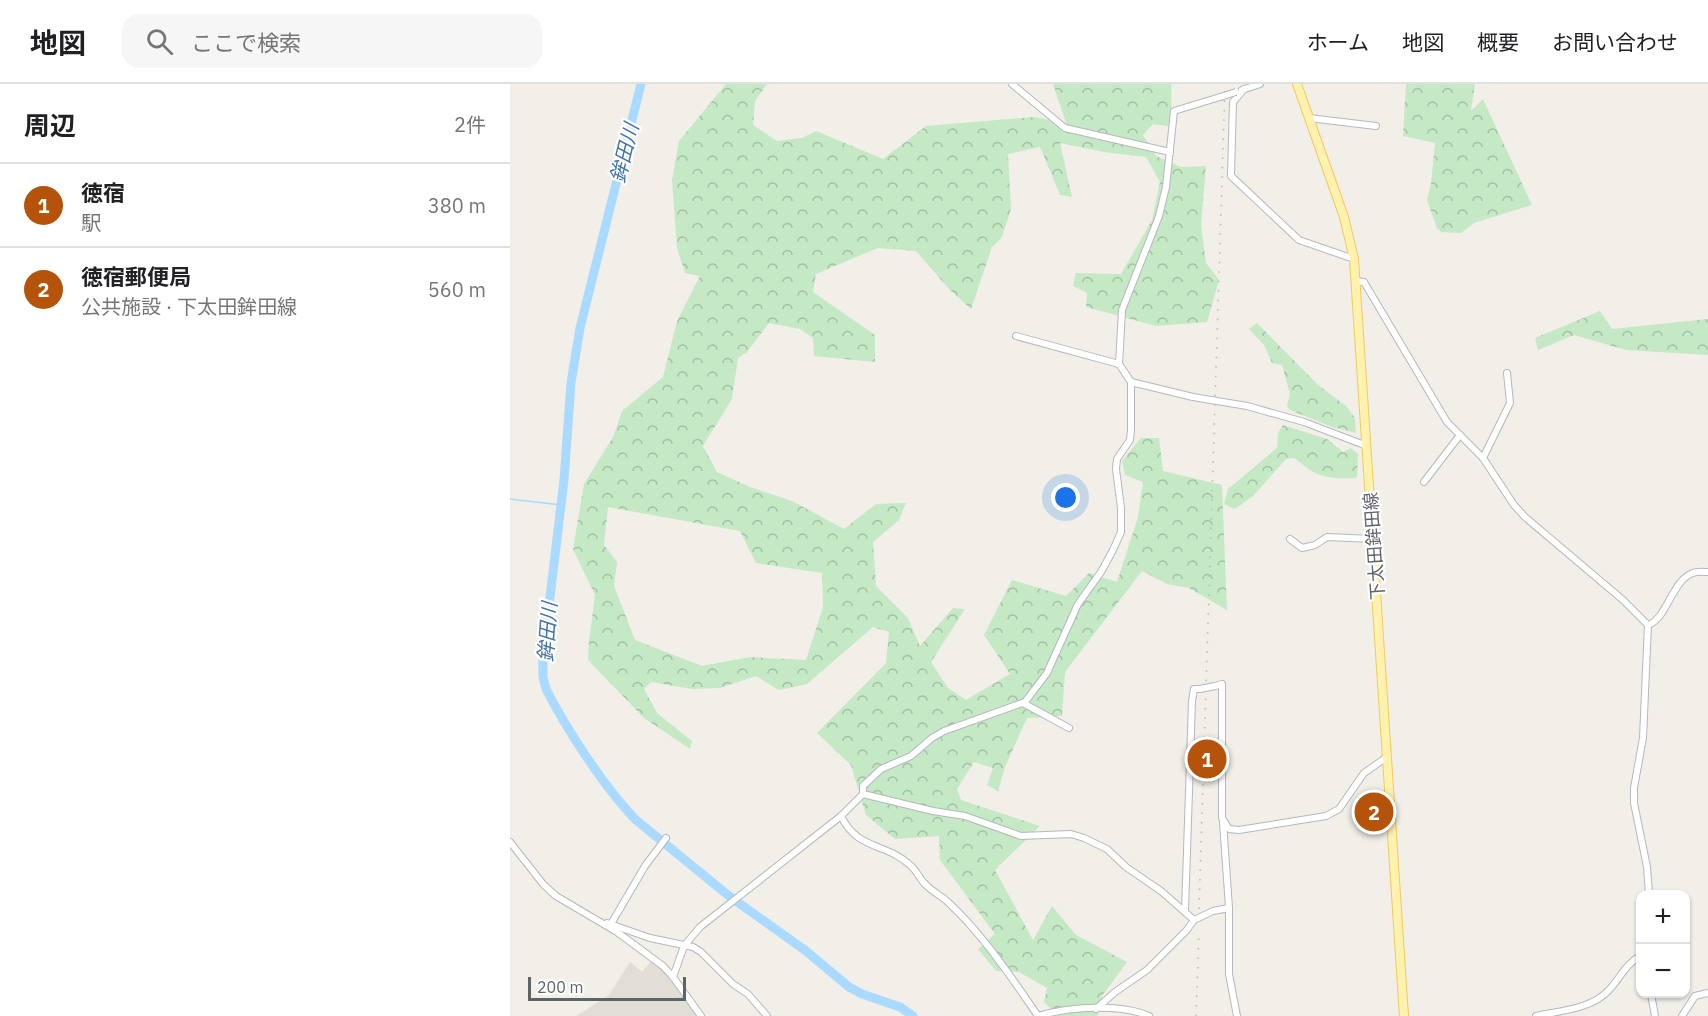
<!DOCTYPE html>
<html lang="ja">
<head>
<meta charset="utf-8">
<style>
	body { margin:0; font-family:"IBM Plex Sans","Noto Sans JP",sans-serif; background:#f6f6f6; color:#202124 }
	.controls { position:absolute; right:18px; bottom:18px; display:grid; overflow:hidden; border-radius:12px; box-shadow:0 2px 4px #0004 }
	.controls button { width:54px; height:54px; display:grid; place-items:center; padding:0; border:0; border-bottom:2px solid #e0e0e0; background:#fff; color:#202124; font:30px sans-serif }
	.scale { position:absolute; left:18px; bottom:15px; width:158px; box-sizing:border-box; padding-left:6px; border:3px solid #5f6368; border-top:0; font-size:16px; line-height:21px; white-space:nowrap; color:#5f6368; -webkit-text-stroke:4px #fff; paint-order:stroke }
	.you { position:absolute; left:556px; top:414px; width:21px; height:21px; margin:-15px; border:4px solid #fff; border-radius:50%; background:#1a73e8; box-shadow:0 0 0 9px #1a73e833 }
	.badge { display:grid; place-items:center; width:39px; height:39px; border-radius:50%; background:#b45309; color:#fff; font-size:20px; font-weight:700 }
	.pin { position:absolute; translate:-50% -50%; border:3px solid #fff; box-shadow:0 2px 6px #0006 }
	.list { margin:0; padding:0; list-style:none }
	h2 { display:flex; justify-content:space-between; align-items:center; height:78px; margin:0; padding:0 24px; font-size:26px }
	h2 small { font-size:20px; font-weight:400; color:#757577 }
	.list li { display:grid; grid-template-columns:39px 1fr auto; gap:18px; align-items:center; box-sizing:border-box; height:84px; padding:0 24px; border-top:2px solid #e0e0e0 }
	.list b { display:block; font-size:22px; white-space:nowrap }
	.list p { margin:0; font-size:20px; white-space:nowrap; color:#757577 }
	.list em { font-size:20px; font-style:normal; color:#757577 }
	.icon { flex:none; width:33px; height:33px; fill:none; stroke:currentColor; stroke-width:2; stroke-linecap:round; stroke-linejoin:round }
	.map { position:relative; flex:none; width:1198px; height:932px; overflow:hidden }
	header { display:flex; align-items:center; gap:36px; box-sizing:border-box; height:84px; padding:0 30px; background:#fff; border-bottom:2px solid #e0e0e0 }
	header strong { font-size:28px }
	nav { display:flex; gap:33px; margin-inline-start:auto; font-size:21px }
	.search { width:420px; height:54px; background:#f6f6f6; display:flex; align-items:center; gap:15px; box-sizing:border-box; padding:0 21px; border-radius:18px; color:#757577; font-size:22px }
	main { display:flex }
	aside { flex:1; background:#fff }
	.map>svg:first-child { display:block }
</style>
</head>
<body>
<header>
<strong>地図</strong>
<div class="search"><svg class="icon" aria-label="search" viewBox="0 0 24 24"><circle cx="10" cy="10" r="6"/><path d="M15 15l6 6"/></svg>ここで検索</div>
<nav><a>ホーム</a><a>地図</a><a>概要</a><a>お問い合わせ</a></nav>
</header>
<main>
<aside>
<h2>周辺<small>2件</small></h2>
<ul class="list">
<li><span class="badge">1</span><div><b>徳宿</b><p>駅</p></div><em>380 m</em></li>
<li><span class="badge">2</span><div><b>徳宿郵便局</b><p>公共施設 · 下太田鉾田線</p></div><em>560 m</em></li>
</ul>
</aside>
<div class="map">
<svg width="1198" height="932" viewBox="0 0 1198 932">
	<defs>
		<pattern id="forest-crowns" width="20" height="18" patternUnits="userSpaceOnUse" patternTransform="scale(1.5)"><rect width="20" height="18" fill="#c5e8c5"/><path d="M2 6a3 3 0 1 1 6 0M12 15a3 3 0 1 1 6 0" fill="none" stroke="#a3c0a4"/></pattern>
	</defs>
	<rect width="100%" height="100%" fill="#f1efe8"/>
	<path fill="#e1ded6" d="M142 876 161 893 188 932H66L99 911 120 878 132 888Z"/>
	<g fill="url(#forest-crowns)" fill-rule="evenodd">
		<path d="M216 0H257L245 17 243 41 267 57 292 54 306 47 373 75 416 42 524 33 556 39 543 0H661L662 43 643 40 633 51 646 72 671 83 696 82 691 141 696 179 709 196 697 238 646 242 576 223 577 209 563 202 566 189 611 190 642 136 650 98 636 73 594 68 550 59 562 113 550 111 530 63 498 70 501 125 492 153 482 163 461 225 439 205 406 167 368 164 306 190 303 208 365 251V278L304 272 303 254 290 245 259 239 237 268 228 274 222 315 193 362 207 388 240 403 282 417 334 445 366 420 396 419 389 436 363 458 366 502 398 534 410 562 443 524 455 525 421 578 438 604 456 616 500 590 474 551 502 496 556 512 579 489 607 498 628 433 633 398 615 391 612 377 631 354H649L653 387 712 401 717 526 679 504 657 500 632 487 555 588 552 632 517 634 495 683 488 707 477 701 483 684 464 678 447 705 451 716 530 742 485 786 523 856 542 822 566 851 617 878 592 912 587 932H548L534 918 537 904 509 888 486 887 468 865 485 850 430 776 429 752 385 755 356 731 341 681 307 649 376 579 379 548 363 543 297 600 269 606 246 592 210 604 182 605 141 598 134 605 147 629 182 657 180 665 134 634 78 576 79 557 85 511 63 465 74 400 103 353 112 327 153 293 167 237 190 192 175 189 167 164 162 96 169 57ZM98 423 230 447 246 479 312 489 313 523 296 576 240 573 192 582 125 556 104 502 107 478 94 461Z"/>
		<path d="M896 0H965L961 27 973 15 1022 121 964 139 951 149 931 148 927 144 917 116 921 100 925 59 893 52Z"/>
		<path d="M1090 227 1102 245 1198 235V271L1116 266 1064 251 1028 266 1025 254Z"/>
		<path d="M747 239 808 301 836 322 845 334 846 349 822 343 780 326 777 322 780 310 772 281 762 279 754 261 739 245Z"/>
		<path d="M773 341 817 355 833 368 841 364 848 370 847 393C836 397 809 393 800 386 794 382 790 378 784 374L776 375 743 412 725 425 714 420 718 405 767 364 768 349Z"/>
	</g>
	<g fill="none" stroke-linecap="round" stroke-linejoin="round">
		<path stroke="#aadaff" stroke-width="1.5" d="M0 415 51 421"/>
		<path stroke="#aadaff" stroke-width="9" d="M131 0 70 244 61 299 54 396 33 572V593L36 605C57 646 94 703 126 736L219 812 296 867 339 903 352 910 390 923 403 932"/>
		<defs>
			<g id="minor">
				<path d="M502 0 555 44 660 68"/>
				<path d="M734 5 723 18 721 92 789 156 844 175"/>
				<path d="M732 6 750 0"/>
				<path d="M799 34 866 42"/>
				<path d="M846 197 854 198 937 338 973 374 1004 421 1015 433 1113 516 1138 541 1133 654 1124 704V719L1137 783 1139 810"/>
				<path d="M506 252 609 280"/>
				<path d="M621 298 683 313"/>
				<path d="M737 322 794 338 857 362"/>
				<path d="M973 374 1000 319 997 289"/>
				<path d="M914 398 950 351"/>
				<path d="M780 455 792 464 805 461 817 453 863 455"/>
				<path d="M1138 541C1157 535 1162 496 1183 489 1187 487 1194 488 1198 488"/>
				<path d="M705 602 712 600V734L719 745 729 746 816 732 829 725 854 689 877 673"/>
				<path d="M513 619 559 644"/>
				<path d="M353 710 423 727 455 732 511 752 561 750 574 754 597 765 616 783 651 807 684 836"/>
				<path d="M331 732C348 767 375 758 400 781 406 786 409 793 414 799 421 807 432 812 439 819 474 852 501 893 528 932"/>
				<path d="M713 738 719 824V890L727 932"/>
				<path d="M0 758 33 800 46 812 107 848 153 882 163 893 191 932"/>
				<path d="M675 827 682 617 684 605H690"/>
				<path d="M97 839 140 854 183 863 191 868 223 900 238 910 257 932"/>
				<path d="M101 840 135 782 156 754"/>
				<path d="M163 893 174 862 190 843 331 732 353 710V702L371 685 401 672 422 654 434 647 515 618 537 589 568 520 591 488 603 466 611 448V424L606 385 607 375 620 356 621 346V298L609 280 612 226 649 132 656 103 664 27 710 13"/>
				<path d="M1141 910 1145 932"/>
				<path d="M586 925 605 908 637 886 676 847 684 836 703 827 719 824"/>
				<path d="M528 932C558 923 610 919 639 932"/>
				<path d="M1026 932C1049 927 1082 925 1099 906 1110 894 1116 880 1130 872"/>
				<path d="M1172 932 1185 912 1198 909"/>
			</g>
			<path id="major" d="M787 0 834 133 844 175 894 932"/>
		</defs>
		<use href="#minor" stroke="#b5b8bc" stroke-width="8"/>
		<use href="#major" stroke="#f2c960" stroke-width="10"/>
		<use href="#minor" stroke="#fff" stroke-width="6"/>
		<use href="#major" stroke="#fff2af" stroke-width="8"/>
		<g stroke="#b6b7b8" stroke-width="1.5" stroke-dasharray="1.5 8" stroke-linecap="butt">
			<path d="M689 825 715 0"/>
			<path d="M686 932 689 847"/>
		</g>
		<defs>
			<g id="minor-bridge">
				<path d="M710 13 726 8"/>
				<path d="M683 313 737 322"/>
				<path d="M690 605 705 602"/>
			</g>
		</defs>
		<use href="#minor-bridge" stroke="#b5b8bc" stroke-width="8" stroke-linecap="butt"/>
		<use href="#minor-bridge" stroke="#fff" stroke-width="6"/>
	</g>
	<g text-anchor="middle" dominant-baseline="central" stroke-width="4.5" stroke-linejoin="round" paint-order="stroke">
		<g font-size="18" fill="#5f6368" stroke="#fff">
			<text transform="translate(864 462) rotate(-94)">下太田鉾田線</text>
		</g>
		<g font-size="20" font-style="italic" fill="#4174aa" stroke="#fff">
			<text transform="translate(114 69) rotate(-76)">鉾田川</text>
			<text transform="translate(37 548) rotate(-86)">鉾田川</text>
		</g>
	</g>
</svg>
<div class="controls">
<button>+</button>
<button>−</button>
</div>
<div class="scale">200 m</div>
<div class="you"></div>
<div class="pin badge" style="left:697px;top:675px">1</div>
<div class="pin badge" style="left:864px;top:728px">2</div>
</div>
</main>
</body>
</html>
